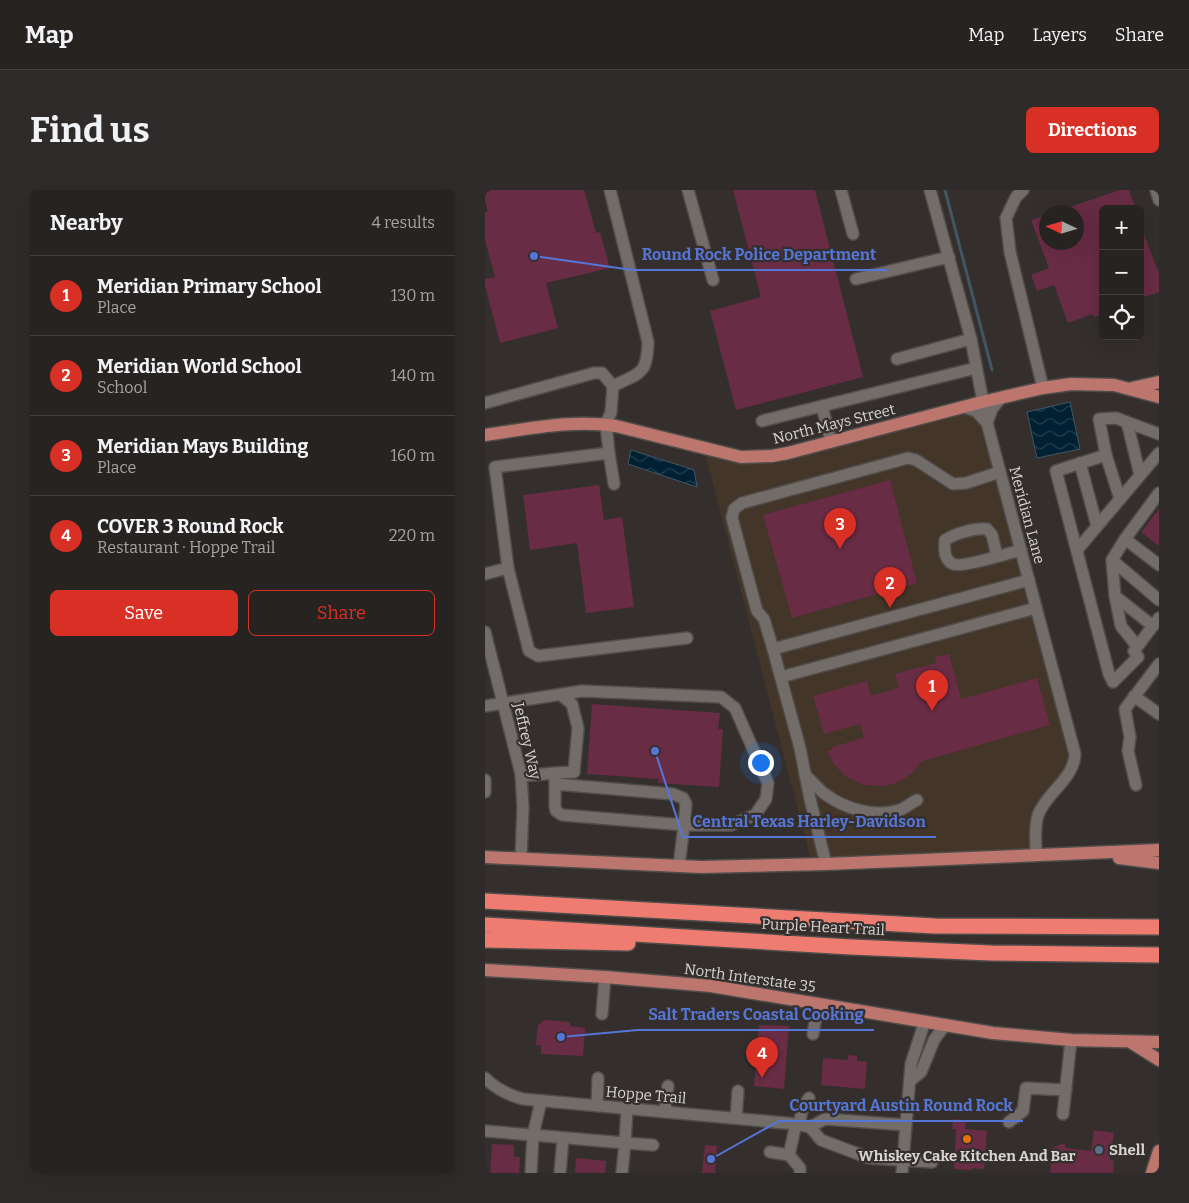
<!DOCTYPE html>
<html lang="en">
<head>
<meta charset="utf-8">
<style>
	body { margin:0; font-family:Bitter,serif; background:#2f2b2a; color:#f1f3f6 }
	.controls { position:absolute; right:15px; top:15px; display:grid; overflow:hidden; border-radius:8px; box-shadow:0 5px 20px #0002 }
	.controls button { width:45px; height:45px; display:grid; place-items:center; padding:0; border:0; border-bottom:1px solid #43403f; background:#272321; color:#f1f3f6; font:25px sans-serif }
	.compass { position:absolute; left:554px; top:15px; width:45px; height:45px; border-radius:50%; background:#272321; box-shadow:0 5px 20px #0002; rotate:274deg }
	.you { position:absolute; left:275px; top:572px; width:18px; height:18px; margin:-12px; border:4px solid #fff; border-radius:50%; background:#1a73e8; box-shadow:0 0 0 8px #1a73e833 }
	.badge { display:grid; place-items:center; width:32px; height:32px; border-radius:50%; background:#d93025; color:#fff; font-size:16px; font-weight:700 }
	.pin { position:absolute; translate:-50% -41px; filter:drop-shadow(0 1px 2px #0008) }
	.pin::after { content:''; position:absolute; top:26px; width:18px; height:15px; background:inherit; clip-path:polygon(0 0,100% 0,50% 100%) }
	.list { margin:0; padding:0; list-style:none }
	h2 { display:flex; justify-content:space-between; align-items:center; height:65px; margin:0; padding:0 20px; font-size:21px }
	h2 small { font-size:16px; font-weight:400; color:#a4a4a5 }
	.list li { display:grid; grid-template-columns:32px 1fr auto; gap:15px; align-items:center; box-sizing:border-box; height:80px; padding:0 20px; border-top:1px solid #43403f }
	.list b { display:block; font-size:19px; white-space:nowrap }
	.list p { margin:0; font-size:16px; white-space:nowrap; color:#a4a4a5 }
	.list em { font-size:16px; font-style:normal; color:#a4a4a5 }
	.actions { display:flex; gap:10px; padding:15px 20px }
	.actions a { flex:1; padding:11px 0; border:1px solid #d93025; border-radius:8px; text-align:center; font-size:18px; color:#d93025 }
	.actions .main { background:#d93025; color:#fff }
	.icon { flex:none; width:28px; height:28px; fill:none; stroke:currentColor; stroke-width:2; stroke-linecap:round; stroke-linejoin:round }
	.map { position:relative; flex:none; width:674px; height:983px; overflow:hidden; border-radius:8px }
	header { display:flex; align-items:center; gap:30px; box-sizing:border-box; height:70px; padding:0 25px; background:#272321; border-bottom:1px solid #43403f }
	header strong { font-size:24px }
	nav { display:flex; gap:28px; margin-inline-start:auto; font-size:18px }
	.intro { display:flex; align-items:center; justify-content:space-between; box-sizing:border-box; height:120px; padding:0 30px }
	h1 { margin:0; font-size:35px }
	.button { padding:12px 22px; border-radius:8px; background:#d93025; color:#fff; font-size:18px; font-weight:700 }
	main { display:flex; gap:30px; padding:0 30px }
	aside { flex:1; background:#272321; border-radius:8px; box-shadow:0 5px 20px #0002 }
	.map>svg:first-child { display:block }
</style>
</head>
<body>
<header>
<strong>Map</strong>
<nav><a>Map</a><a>Layers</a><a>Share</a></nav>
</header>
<div class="intro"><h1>Find us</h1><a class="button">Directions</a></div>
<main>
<aside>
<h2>Nearby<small>4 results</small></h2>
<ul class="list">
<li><span class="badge">1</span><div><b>Meridian Primary School</b><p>Place</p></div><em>130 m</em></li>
<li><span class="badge">2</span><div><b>Meridian World School</b><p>School</p></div><em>140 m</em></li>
<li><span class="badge">3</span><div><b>Meridian Mays Building</b><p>Place</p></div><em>160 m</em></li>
<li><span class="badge">4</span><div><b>COVER 3 Round Rock</b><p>Restaurant · Hoppe Trail</p></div><em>220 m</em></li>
</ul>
<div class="actions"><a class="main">Save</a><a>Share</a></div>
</aside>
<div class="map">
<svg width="674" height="983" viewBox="0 0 674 983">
	<defs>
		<pattern id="water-waves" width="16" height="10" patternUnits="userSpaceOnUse" patternTransform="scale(1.25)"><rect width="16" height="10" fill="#002034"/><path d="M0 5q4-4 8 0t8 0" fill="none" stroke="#244050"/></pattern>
	</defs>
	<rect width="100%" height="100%" fill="#342f2c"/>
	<path fill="#433528" d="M496 217 588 568 555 618 548 660 326 670 220 263 245 270 270 273 291 271Z"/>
	<g fill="url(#water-waves)" stroke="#405663">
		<path d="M585 212 595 259 552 268 542 222Z"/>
		<path d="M146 260 209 280 212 297 143 274Z"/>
	</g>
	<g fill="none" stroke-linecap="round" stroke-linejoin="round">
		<path stroke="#405663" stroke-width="3" d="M460 0 507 180"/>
	</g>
	<g fill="#692c45">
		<path d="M0 0H99L111 43 115 42 125 78 61 93 73 138 15 153 0 95V89L10 87 0 50V22L3 21 0 11Z"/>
		<path d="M248 0H330L378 187 251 220 225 121 276 107Z"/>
		<path d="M635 0H644L651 19H618V124L609 127 607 124 583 133 569 95 552 101 546 85 564 78 546 30 562 25V52H592V22H573V21Z"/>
		<path d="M655 34 674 84V102L655 108Z"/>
		<path d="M405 290 432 393 307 428 278 325Z"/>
		<path d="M114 295 119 330 137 327 149 417 101 423 92 353 45 360 38 305Z"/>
		<path d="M674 319V356L656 342Z"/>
		<path d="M464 464 476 509 552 488 565 535 437 571 429 581 420 588 411 593 401 596 379 595 360 586 349 574 342 561 347 560V557L379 548 375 534 339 544 328 506 382 491 386 506 414 498 410 484 451 473 450 467Z"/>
		<path d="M107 514 235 523 233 539H238L234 597 173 593 174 589 102 584Z"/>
		<path d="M59 830 85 832V836L100 838 98 866 56 864V855H51L53 835Z"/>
		<path d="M274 835 304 836 299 899 269 896 271 874 264 873 265 858 272 859Z"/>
		<path d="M363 865 372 866V871L382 872 380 899 336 895 338 868 363 870Z"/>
		<path d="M472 929 481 931 480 939 502 941 499 979 487 978V980L469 979 471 939H467L468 930Z"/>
		<path d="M609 940 629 943 625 970 629 971 628 983H565L567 969 563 960 579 953 581 958 606 961Z"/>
		<path d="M7 954 29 955V967H35L34 983H5Z"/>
		<path d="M220 955 232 956 230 983H217Z"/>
		<path d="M91 968 121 971 120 983H90Z"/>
	</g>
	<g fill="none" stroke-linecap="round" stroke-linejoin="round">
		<defs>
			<g id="minor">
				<path d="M125 0 163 152C162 185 156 182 128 196"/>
				<path d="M203 0 228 90"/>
				<path d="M356 0 368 44"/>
				<path d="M445 0 486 149 502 233 590 564C589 589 561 603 553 625 549 638 551 652 551 665"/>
				<path d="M538 0 531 7 521 28 525 62 558 198"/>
				<path d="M671 0 674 10"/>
				<path d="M371 89 464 67"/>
				<path d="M412 169 486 149"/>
				<path d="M0 213 109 183H117L128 196 126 222 121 234 124 263 10 277 23 378"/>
				<path d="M479 217 491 221 502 233 507 219 515 209"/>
				<path d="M277 231 337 216"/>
				<path d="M642 232 655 285"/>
				<path d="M674 244 631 228 614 229 621 265 571 281 624 484 628 492 653 467 649 461 674 428"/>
				<path d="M346 252 337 216 491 178"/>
				<path d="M124 263 129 294"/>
				<path d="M621 265 635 309"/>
				<path d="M595 273 612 336"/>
				<path d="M674 303 640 349 674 375"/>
				<path d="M592 360 674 263"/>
				<path d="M512 366 507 345 502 339C490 338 471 343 460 350 459 358 459 370 468 374 476 378 525 363 536 360"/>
				<path d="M627 370 640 349"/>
				<path d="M0 384 23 378 44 461 53 466 202 448"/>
				<path d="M630 406 636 436 652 456"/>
				<path d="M668 436 630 406 627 370 674 410"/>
				<path d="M0 442 36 584 38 618 36 668"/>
				<path d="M288 459 279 429 272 421 247 328 249 319 257 313 423 268 431 270 468 294 481 293 515 282"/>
				<path d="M296 487 551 418"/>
				<path d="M649 506 674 524"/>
				<path d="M0 516 97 501 236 507 250 518 283 593 281 609 270 625 246 635H199L194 676"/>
				<path d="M70 583 89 582 93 538 87 514 76 505"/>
				<path d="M320 585C327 591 333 599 340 604 360 619 391 628 415 620 420 618 426 613 432 610"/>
				<path d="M36 586 70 583V616L71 621 77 625 199 635 201 614 198 608 188 604 70 594"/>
				<path d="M0 590V602"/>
				<path d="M651 595 643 561 645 547 640 519 674 474"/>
				<path d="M341 674 325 609 315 558 288 459 544 390"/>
				<path d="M117 824 120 787"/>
				<path d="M328 844 333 814"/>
				<path d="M0 888C11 899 23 905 38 909L311 934 325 937 340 929 421 935"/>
				<path d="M425 891 436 882 449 850 460 835"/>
				<path d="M112 916 113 888"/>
				<path d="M142 918 140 953 168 955"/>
				<path d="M180 922 183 896"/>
				<path d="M578 924 586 850"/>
				<path d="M251 928 253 901"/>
				<path d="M524 932 538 921 541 898 581 900"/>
				<path d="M314 934 318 917 324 908"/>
				<path d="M325 937 336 950 384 968 447 972"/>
				<path d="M0 941 48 945 56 911"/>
				<path d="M285 962 304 965 315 978V983"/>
				<path d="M304 965 311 934"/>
				<path d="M46 983 48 945 140 953 137 983"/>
				<path d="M75 983 78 948"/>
				<path d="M417 983 426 874 440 831"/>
			</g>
			<g id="major">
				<path d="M647 198 674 192"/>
				<path d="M0 245C43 239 87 229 131 236L256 267 287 266 303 263 497 212 558 198 586 194 629 195 674 207"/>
				<path d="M0 667 216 677 341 674 674 660"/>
				<path d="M634 668 674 673"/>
				<path d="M0 780 120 787 226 796 508 843 586 850 674 852"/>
				<path d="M647 853 674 870"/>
				<path d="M667 983 674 961"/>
			</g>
			<g id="highway">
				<path d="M0 711 450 736 674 737"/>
				<path d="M0 735 366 757 506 763 674 765"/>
				<path d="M0 750 143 753"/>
			</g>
		</defs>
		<use href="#minor" stroke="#504c4a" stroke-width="14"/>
		<use href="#major" stroke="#504c4a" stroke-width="15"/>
		<use href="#highway" stroke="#504c4a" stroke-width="18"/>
		<use href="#minor" stroke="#736d6a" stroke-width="11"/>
		<use href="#major" stroke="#bd766e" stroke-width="12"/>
		<use href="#highway" stroke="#ef7c71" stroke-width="15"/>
	</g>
	<circle fill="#e8710a" stroke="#342f2c" stroke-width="2" cx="482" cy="949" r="5"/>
	<circle fill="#5c6f8a" stroke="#342f2c" stroke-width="2" cx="614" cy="960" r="5"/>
	<g text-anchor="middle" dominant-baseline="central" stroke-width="4.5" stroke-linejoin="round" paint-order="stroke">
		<g font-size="15" fill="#d7d4d2" stroke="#342f2c">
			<text transform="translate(349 234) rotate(-14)">North Mays Street</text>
			<text transform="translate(542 325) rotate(75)">Meridian Lane</text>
			<text transform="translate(42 551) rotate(77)">Jeffrey Way</text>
			<text transform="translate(338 737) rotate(3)">Purple Heart Trail</text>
			<text transform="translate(265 788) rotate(8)">North Interstate 35</text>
			<text transform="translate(161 905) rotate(5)">Hoppe Trail</text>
		</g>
		<g font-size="15" font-weight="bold" fill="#d7d4d2" stroke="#342f2c" text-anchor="start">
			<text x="624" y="960">Shell</text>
			<text x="482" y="966" text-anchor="middle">Whiskey Cake Kitchen And Bar</text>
		</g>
	</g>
	<path fill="none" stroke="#5576d6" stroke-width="2" d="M49 66L147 80H402M170 561L198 647H451M76 847L153 840H389M226 969L294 931H538"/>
	<g fill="#5576d6" stroke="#342f2c" stroke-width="2">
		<circle cx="49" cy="66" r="5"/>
		<circle cx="170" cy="561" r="5"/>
		<circle cx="76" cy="847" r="5"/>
		<circle cx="226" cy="969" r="5"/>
	</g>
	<g font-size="16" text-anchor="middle" font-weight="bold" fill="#5576d6" stroke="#342f2c" stroke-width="4.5" stroke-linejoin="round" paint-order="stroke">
		<text x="274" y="70">Round Rock Police Department</text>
		<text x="324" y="637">Central Texas Harley-Davidson</text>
		<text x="271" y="830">Salt Traders Coastal Cooking</text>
		<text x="416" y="921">Courtyard Austin Round Rock</text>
	</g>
</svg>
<div class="controls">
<button>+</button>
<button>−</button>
<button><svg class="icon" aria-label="locate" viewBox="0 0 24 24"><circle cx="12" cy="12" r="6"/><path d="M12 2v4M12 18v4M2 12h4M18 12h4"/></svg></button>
</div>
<svg class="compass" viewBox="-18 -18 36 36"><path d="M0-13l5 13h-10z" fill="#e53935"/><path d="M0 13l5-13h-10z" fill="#a4a4a5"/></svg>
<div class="you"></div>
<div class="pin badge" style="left:447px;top:521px">1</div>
<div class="pin badge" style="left:405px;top:418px">2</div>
<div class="pin badge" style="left:355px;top:359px">3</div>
<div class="pin badge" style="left:277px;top:888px">4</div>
</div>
</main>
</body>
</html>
